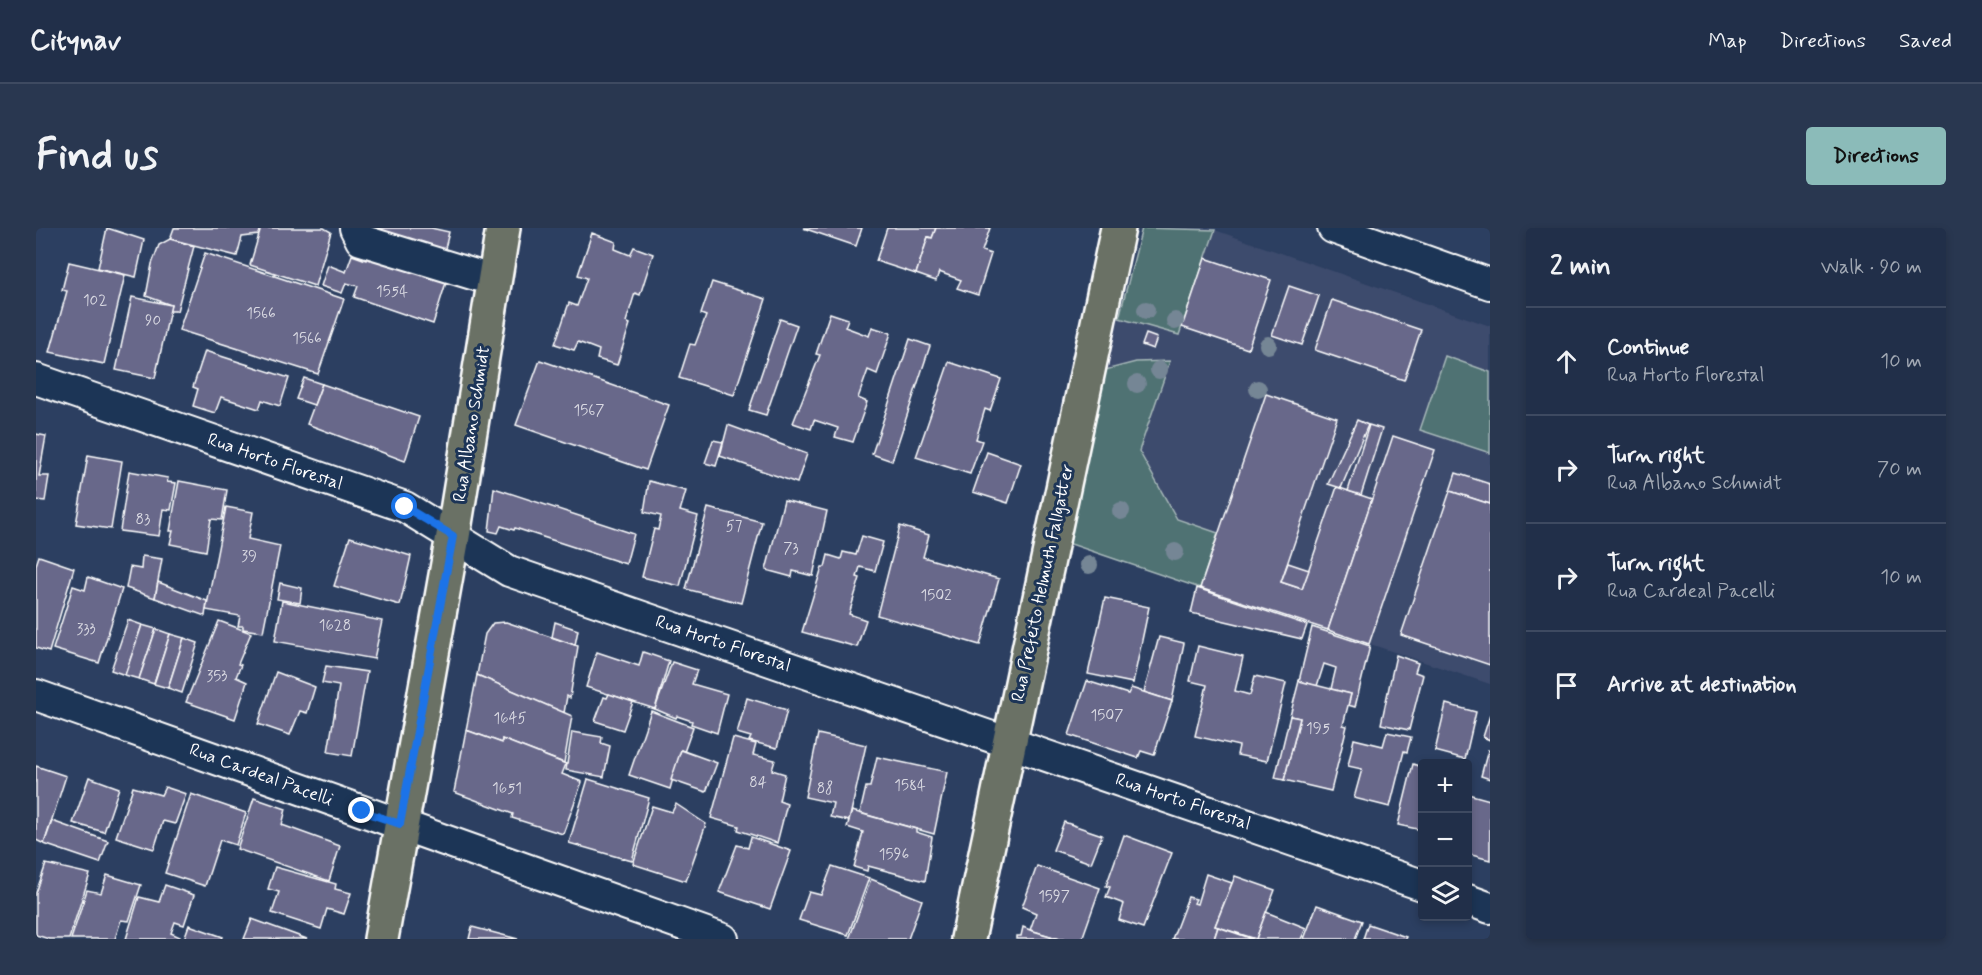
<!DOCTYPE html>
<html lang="en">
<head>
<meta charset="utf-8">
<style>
	body { margin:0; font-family:Mynerve,sans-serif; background:#293750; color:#f1f3f6 }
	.controls { position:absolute; right:18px; bottom:18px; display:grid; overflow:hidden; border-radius:6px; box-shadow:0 3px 9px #0003 }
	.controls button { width:54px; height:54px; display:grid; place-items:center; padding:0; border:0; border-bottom:2px solid #3e4a61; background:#212f49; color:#f1f3f6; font:30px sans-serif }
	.stop { position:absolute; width:18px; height:18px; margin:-14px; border:4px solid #1a73e8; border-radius:50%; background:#fff }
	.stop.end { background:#1a73e8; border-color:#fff; box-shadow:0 2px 6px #0008 }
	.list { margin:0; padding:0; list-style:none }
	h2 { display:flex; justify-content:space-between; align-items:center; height:78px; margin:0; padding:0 24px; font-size:26px }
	h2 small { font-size:20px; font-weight:400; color:#a2a9b4 }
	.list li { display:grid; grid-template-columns:39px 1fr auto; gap:18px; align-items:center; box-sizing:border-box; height:108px; padding:0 24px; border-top:2px solid #3e4a61 }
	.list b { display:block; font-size:22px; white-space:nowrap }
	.list p { margin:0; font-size:20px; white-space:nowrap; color:#a2a9b4 }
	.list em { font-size:20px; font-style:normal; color:#a2a9b4 }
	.icon { flex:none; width:33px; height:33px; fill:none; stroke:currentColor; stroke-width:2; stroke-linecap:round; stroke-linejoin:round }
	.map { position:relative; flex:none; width:1454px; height:711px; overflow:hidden; border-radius:6px }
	header { display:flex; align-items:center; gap:36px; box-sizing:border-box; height:84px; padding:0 30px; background:#212f49; border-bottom:2px solid #3e4a61 }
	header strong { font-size:28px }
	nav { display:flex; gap:33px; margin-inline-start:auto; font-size:21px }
	.intro { display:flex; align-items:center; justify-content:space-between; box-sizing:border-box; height:144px; padding:0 36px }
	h1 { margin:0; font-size:42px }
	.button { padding:15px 27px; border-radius:6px; background:#8bbbb9; color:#111; font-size:21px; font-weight:700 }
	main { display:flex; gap:36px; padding:0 36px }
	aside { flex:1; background:#212f49; border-radius:6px; box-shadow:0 3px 9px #0003 }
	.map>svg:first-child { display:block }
</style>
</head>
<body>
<header>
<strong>Citynav</strong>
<nav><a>Map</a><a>Directions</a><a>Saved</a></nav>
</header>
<div class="intro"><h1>Find us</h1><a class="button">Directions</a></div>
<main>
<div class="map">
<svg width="1454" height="711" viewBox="0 0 1454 711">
	<rect width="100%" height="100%" fill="#2c3f61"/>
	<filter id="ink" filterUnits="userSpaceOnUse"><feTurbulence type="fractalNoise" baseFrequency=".0167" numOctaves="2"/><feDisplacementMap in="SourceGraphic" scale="12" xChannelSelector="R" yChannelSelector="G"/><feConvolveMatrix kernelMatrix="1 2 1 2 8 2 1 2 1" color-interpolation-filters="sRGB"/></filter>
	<g filter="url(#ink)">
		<path fill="#3e4b6d" d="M1106 0H1173L1454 98V456L1029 314 1069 142Z"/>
		<g fill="#4f7273" stroke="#a7b8b9" stroke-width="1.5">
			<path d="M1106 0 1179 2 1143 107 1083 90Z"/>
			<path d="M1409 128 1454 144V225L1384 202Z"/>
			<path d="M1134 133 1103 223 1141 291 1182 305 1164 360 1029 314 1069 142 1100 134Z"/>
		</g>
		<g fill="#68678a" stroke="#fff" stroke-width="1.5">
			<path d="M71 0 108 12 100 49 62 40Z"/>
			<path d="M138 0H225L223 7 206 9 201 28 134 11Z"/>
			<path d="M225 0H288L295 4 279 58 214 37Z"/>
			<path d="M326 0H395L413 4 406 33Z"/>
			<path d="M767 0H826L820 18Z"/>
			<path d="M851 0H900L896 10 892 9 880 46 840 33Z"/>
			<path d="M900 0H954L946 23 955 26 942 67 921 60 925 52 903 44 900 53 880 46 892 9 896 10Z"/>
			<path d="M556 5 580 14 579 21 594 27 598 19 617 26 604 67 599 65 590 94 594 96 581 137 561 131 563 122 542 114 538 122 519 116 533 75 541 78 551 50 542 47Z"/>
			<path d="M134 11 158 18 141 83H133L135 77 110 68 116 36 123 17Z"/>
			<path d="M333 23 412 48 397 96 318 69 322 58 310 55 306 65 285 58 292 37 310 44 316 27 330 32Z"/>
			<path d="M169 25 308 71 282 146 143 102Z"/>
			<path d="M1169 30 1235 52 1212 121 1146 99Z"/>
			<path d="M33 34 89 47 68 136 14 124 31 63 26 62Z"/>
			<path d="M676 54 730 71 698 167 643 150 654 116 659 117 670 88 665 86Z"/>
			<path d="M1253 58 1283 68 1266 117 1236 107Z"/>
			<path d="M96 69 135 77 119 150 80 142Z"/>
			<path d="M1296 72 1385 102 1368 152 1279 122Z"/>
			<path d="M794 85 812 91 809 99 833 108 836 99 855 105 841 146 832 142 822 170 831 174 817 214 799 209 802 200 778 192 775 201 757 195 784 127 780 126Z"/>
			<path d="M744 91 761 97 730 187 713 182Z"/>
			<path d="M1110 106 1121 110 1117 121 1106 117Z"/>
			<path d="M874 111 894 118 856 233 836 226Z"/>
			<path d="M169 123 253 150 244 178 226 172 223 181 185 169 179 185 157 178 162 161 157 159Z"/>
			<path d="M504 132 633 177 610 242 480 197Z"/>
			<path d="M913 134 965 151 954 183 949 181 940 211 946 213 934 246 880 229Z"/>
			<path d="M268 150 286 156 278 177 260 171Z"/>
			<path d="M286 156 383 189 369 233 271 196Z"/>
			<path d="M1230 166 1301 190 1245 354 1266 361 1301 259 1336 271 1292 402 1164 360Z"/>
			<path d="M1321 192 1332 197 1305 260 1292 256Z"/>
			<path d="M692 197 771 226 761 255 684 228Z"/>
			<path d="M1333 197 1346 201 1325 267 1312 263Z"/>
			<path d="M0 206 10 208 3 248H13L9 273 0 272Z"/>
			<path d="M1357 208 1399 222 1333 416 1292 402Z"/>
			<path d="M677 212 687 214 680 238 669 235Z"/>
			<path d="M951 224 985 236 972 275 937 264Z"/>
			<path d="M52 227 86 233 75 301 40 296Z"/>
			<path d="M93 243 132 250 131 254 140 255 135 282 127 281 123 308 84 303Z"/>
			<path d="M1420 245 1454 256V276L1414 263Z"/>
			<path d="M143 253 191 262 186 292 175 291 170 323 134 316 137 303H134Z"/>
			<path d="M613 253 650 263 644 283 662 288 644 358 606 349 618 301 622 302 625 288 608 284Z"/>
			<path d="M458 260 598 306 590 336 479 300 478 302 465 298 462 305 453 303Z"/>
			<path d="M1414 263 1454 276V437L1365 407Z"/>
			<path d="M748 272 791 283 777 348 757 343 756 349 730 342Z"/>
			<path d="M190 279 217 284 212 311 244 318 227 404 207 401V398H202L204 388 170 382Z"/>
			<path d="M672 280 726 294 705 375 650 361Z"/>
			<path d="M864 298 893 307 887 329 963 351 944 417 841 387Z"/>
			<path d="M826 308 847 314 839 343 824 339 821 349 824 350 813 386 830 392 821 419 766 404 786 339H789L792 327 805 331 807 324 820 327Z"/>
			<path d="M314 309 375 328 364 377 298 358Z"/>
			<path d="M3 328 38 340 13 424 0 420V337Z"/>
			<path d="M106 328 126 331 119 370 90 360 94 339 105 341Z"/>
			<path d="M1252 335 1273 342 1266 361 1245 354Z"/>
			<path d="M52 349 86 361 63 435 17 421 37 358 49 362Z"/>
			<path d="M122 354 171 373 169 388 119 370Z"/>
			<path d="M244 355 266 360 264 375 241 371Z"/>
			<path d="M1161 360 1271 397 1266 411 1155 385Z"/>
			<path d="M1069 370 1113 379 1097 455 1052 446Z"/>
			<path d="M246 373 346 393 338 431 239 413Z"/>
			<path d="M92 392 106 397 89 447 75 442Z"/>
			<path d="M183 393 215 405 202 436 205 437 200 449 211 454 199 491 150 474Z"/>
			<path d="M470 394 542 418 534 470 531 468 528 485 441 447 449 406 457 395Z"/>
			<path d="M519 394 542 402 539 417 516 409Z"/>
			<path d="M106 397 120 401 103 451 89 447Z"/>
			<path d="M1276 399 1334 418 1319 479 1312 477 1315 466 1295 461 1300 440 1288 436 1281 458 1263 453Z"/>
			<path d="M120 401 134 406 118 456 103 451Z"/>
			<path d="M134 406 148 410 132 460 118 456Z"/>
			<path d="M1123 409 1148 415 1136 473 1108 464Z"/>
			<path d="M148 410 162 415 146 465 132 460Z"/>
			<path d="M1162 418 1207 429 1199 463 1214 467 1219 448 1250 455 1231 533 1201 527 1203 518 1159 508 1171 457 1154 453Z"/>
			<path d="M561 424 603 438 607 424 633 433 619 481 550 459Z"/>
			<path d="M1360 427 1382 435 1379 444 1387 447 1373 502 1345 496Z"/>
			<path d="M636 434 661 442 656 456 691 466 681 505 655 496 656 493 641 488 640 490 619 481Z"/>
			<path d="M290 438 331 444 316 528 292 524 303 458 286 455Z"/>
			<path d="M240 444 279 459 271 485 264 483 254 507 222 496Z"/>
			<path d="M441 447 536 488 528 535 466 511V515L430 502Z"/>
			<path d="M1051 453 1092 466 1095 460 1136 473 1118 527 1105 523 1102 530 1033 507Z"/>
			<path d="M1263 453 1315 466 1307 497 1311 498 1295 563 1248 552 1264 490 1254 488Z"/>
			<path d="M573 466 597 474 587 502 559 493 568 469 571 470Z"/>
			<path d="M711 470 751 482 741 520 713 513 715 509 701 505Z"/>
			<path d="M1410 476 1440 484 1429 531 1399 523Z"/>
			<path d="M615 483 657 499 648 524 645 522 634 561 593 547Z"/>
			<path d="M1454 487V512L1447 509Z"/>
			<path d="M1254 488 1264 490 1248 552 1239 550Z"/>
			<path d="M430 502 466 515V511L530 536 526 546 546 554 527 606 476 590 477 586 418 564Z"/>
			<path d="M536 504 566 509 565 515 574 518 568 549 530 542Z"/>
			<path d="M1351 504 1375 509 1371 524 1368 523 1354 579 1318 570 1326 541 1312 538 1318 511 1347 518Z"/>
			<path d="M782 506 830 517 813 593 794 589 797 575 769 569Z"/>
			<path d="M697 510 720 516 717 527 739 532 736 542 749 546 743 573 751 576 741 615 702 602 703 598 675 590Z"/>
			<path d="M645 522 681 535 670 564 635 552Z"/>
			<path d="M1452 522 1454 523V551L1445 548Z"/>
			<path d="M841 529 911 544 898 606 824 585 830 559H834Z"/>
			<path d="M1377 536 1386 539V602L1362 597Z"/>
			<path d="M0 538 30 548 8 616 0 612Z"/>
			<path d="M53 549 83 560 68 604 37 595Z"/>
			<path d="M552 551 613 570 596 633 533 615Z"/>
			<path d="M97 559 125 567 129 559 150 566 139 596 127 593 118 621 80 609Z"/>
			<path d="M155 566 210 585 200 617 184 612 169 658 129 645Z"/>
			<path d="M1432 566 1454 572V632L1432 626Z"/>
			<path d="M218 570 250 581 246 597 304 618 293 653 201 621Z"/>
			<path d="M640 576 670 596 650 653 597 636 616 578 636 584Z"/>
			<path d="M816 583 880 601V604L896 609 889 653 832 638 831 643 818 639 827 604 811 599Z"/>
			<path d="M16 593 72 613 64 635 8 616Z"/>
			<path d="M1028 594 1066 607 1055 635 1017 622Z"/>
			<path d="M1088 607 1136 625 1107 700 1083 692 1088 676 1070 669 1074 659 1070 658Z"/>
			<path d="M715 609 755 623 734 681 683 664 701 617 712 620Z"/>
			<path d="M10 636 54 646 33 711H13L0 707V665Z"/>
			<path d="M796 638 833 650 812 707 763 692 773 664 785 667Z"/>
			<path d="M1001 638 1064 660 1046 711H1024L994 702 1000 685 986 679Z"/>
			<path d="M239 639 300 656 299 661 315 665 308 686 291 681 285 701 236 685 243 664 232 661Z"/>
			<path d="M1170 646 1196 655 1179 698 1182 699 1178 711H1136L1152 669 1160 671 1158 675 1161 676Z"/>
			<path d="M71 647 105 657 93 693 85 692 79 711H35L51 662 65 665Z"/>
			<path d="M1199 648 1239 662 1220 711 1179 698Z"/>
			<path d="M835 651 886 672 872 711H813Z"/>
			<path d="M129 657 158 667 148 697 139 694 135 705 144 709 143 711H90L103 669 123 674Z"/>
			<path d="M1281 677 1326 693 1319 711H1268Z"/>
			<path d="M1230 684 1270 700 1265 711H1220Z"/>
			<path d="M216 691 271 711H208Z"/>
			<path d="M1332 696 1370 709 1369 711H1327Z"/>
			<path d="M153 697 187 709 186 711H148Z"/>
			<path d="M436 699 482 711H433Z"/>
			<path d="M987 699 994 702 1024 711H981V708H985Z"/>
			<path d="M1182 699 1217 711H1178Z"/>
		</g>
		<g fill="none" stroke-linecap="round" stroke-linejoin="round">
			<defs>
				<g id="street">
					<path d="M319 0 325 12 459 53"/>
					<path d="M1297 0 1454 56"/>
					<path d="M0 151 369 279 473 343 1386 657"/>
					<path d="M0 467 687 711"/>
					<path d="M1432 672 1454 680"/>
				</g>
				<g id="primary">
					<path d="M345 711 417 308 467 0"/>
					<path d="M932 711 1082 0"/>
				</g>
			</defs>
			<use href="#street" stroke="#fff" stroke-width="34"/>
			<use href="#primary" stroke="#fff" stroke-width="38"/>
			<use href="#street" stroke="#1d3557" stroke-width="30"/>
			<use href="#primary" stroke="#6a7165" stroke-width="33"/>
		</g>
		<g fill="#758695">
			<circle cx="1110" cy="82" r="9"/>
			<circle cx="1139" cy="93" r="9"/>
			<circle cx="1232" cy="117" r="9"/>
			<circle cx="1123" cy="142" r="9"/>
			<circle cx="1101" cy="156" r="9"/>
			<circle cx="1222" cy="161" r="9"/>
			<circle cx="1085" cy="283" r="9"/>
			<circle cx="1139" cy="324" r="9"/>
			<circle cx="1053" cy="337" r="9"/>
		</g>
	</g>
	<g fill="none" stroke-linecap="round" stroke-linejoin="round" filter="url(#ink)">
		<path stroke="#1a73e8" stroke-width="8" d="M326 583 364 596 417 308 369 279"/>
	</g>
	<g text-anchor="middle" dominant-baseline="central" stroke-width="6" stroke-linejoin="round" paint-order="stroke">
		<g font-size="15" fill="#d9d9e2">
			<text x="356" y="64">1554</text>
			<text x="59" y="73">102</text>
			<text x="225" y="86">1566</text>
			<text x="117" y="93">90</text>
			<text x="271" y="111">1566</text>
			<text x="553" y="183">1567</text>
			<text x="107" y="292">83</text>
			<text x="698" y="299">57</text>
			<text x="755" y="321">73</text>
			<text x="213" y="329">39</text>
			<text x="900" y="368">1502</text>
			<text x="299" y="398">1628</text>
			<text x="50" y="402">333</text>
			<text x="181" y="449">353</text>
			<text x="1071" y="488">1507</text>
			<text x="474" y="491">1645</text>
			<text x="1282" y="501">195</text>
			<text x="722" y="555">84</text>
			<text x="874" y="558">1584</text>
			<text x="471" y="561">1651</text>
			<text x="789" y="561">88</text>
			<text x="858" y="627">1596</text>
			<text x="1018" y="669">1597</text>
		</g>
		<g font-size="18" fill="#fff" stroke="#1d3557">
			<text transform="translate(436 196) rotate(-81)">Rua Albano Schmidt</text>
			<text transform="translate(239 234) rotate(19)">Rua Horto Florestal</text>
			<text transform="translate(1007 355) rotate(-78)">Rua Prefeito Helmuth Fallgatter</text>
			<text transform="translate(687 416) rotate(19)">Rua Horto Florestal</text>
			<text transform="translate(225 547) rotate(20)">Rua Cardeal Pacelli</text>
			<text transform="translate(1147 574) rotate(19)">Rua Horto Florestal</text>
		</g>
	</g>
</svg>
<div class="controls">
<button>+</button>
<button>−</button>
<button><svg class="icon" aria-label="layers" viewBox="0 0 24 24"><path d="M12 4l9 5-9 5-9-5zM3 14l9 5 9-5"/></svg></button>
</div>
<div class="stop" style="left:369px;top:279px"></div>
<div class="stop end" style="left:326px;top:583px"></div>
</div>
<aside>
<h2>2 min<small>Walk · 90 m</small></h2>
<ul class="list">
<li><svg class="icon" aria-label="ahead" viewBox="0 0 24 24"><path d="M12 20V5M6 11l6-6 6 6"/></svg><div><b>Continue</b><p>Rua Horto Florestal</p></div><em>10 m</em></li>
<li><svg class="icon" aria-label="right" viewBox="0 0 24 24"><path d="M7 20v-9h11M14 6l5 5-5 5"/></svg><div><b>Turn right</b><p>Rua Albano Schmidt</p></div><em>70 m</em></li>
<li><svg class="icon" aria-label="right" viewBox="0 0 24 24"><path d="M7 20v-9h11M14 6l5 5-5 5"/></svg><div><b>Turn right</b><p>Rua Cardeal Pacelli</p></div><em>10 m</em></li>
<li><svg class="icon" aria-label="arrive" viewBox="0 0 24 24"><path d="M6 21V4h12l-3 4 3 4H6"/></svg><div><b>Arrive at destination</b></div></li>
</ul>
</aside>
</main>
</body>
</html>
